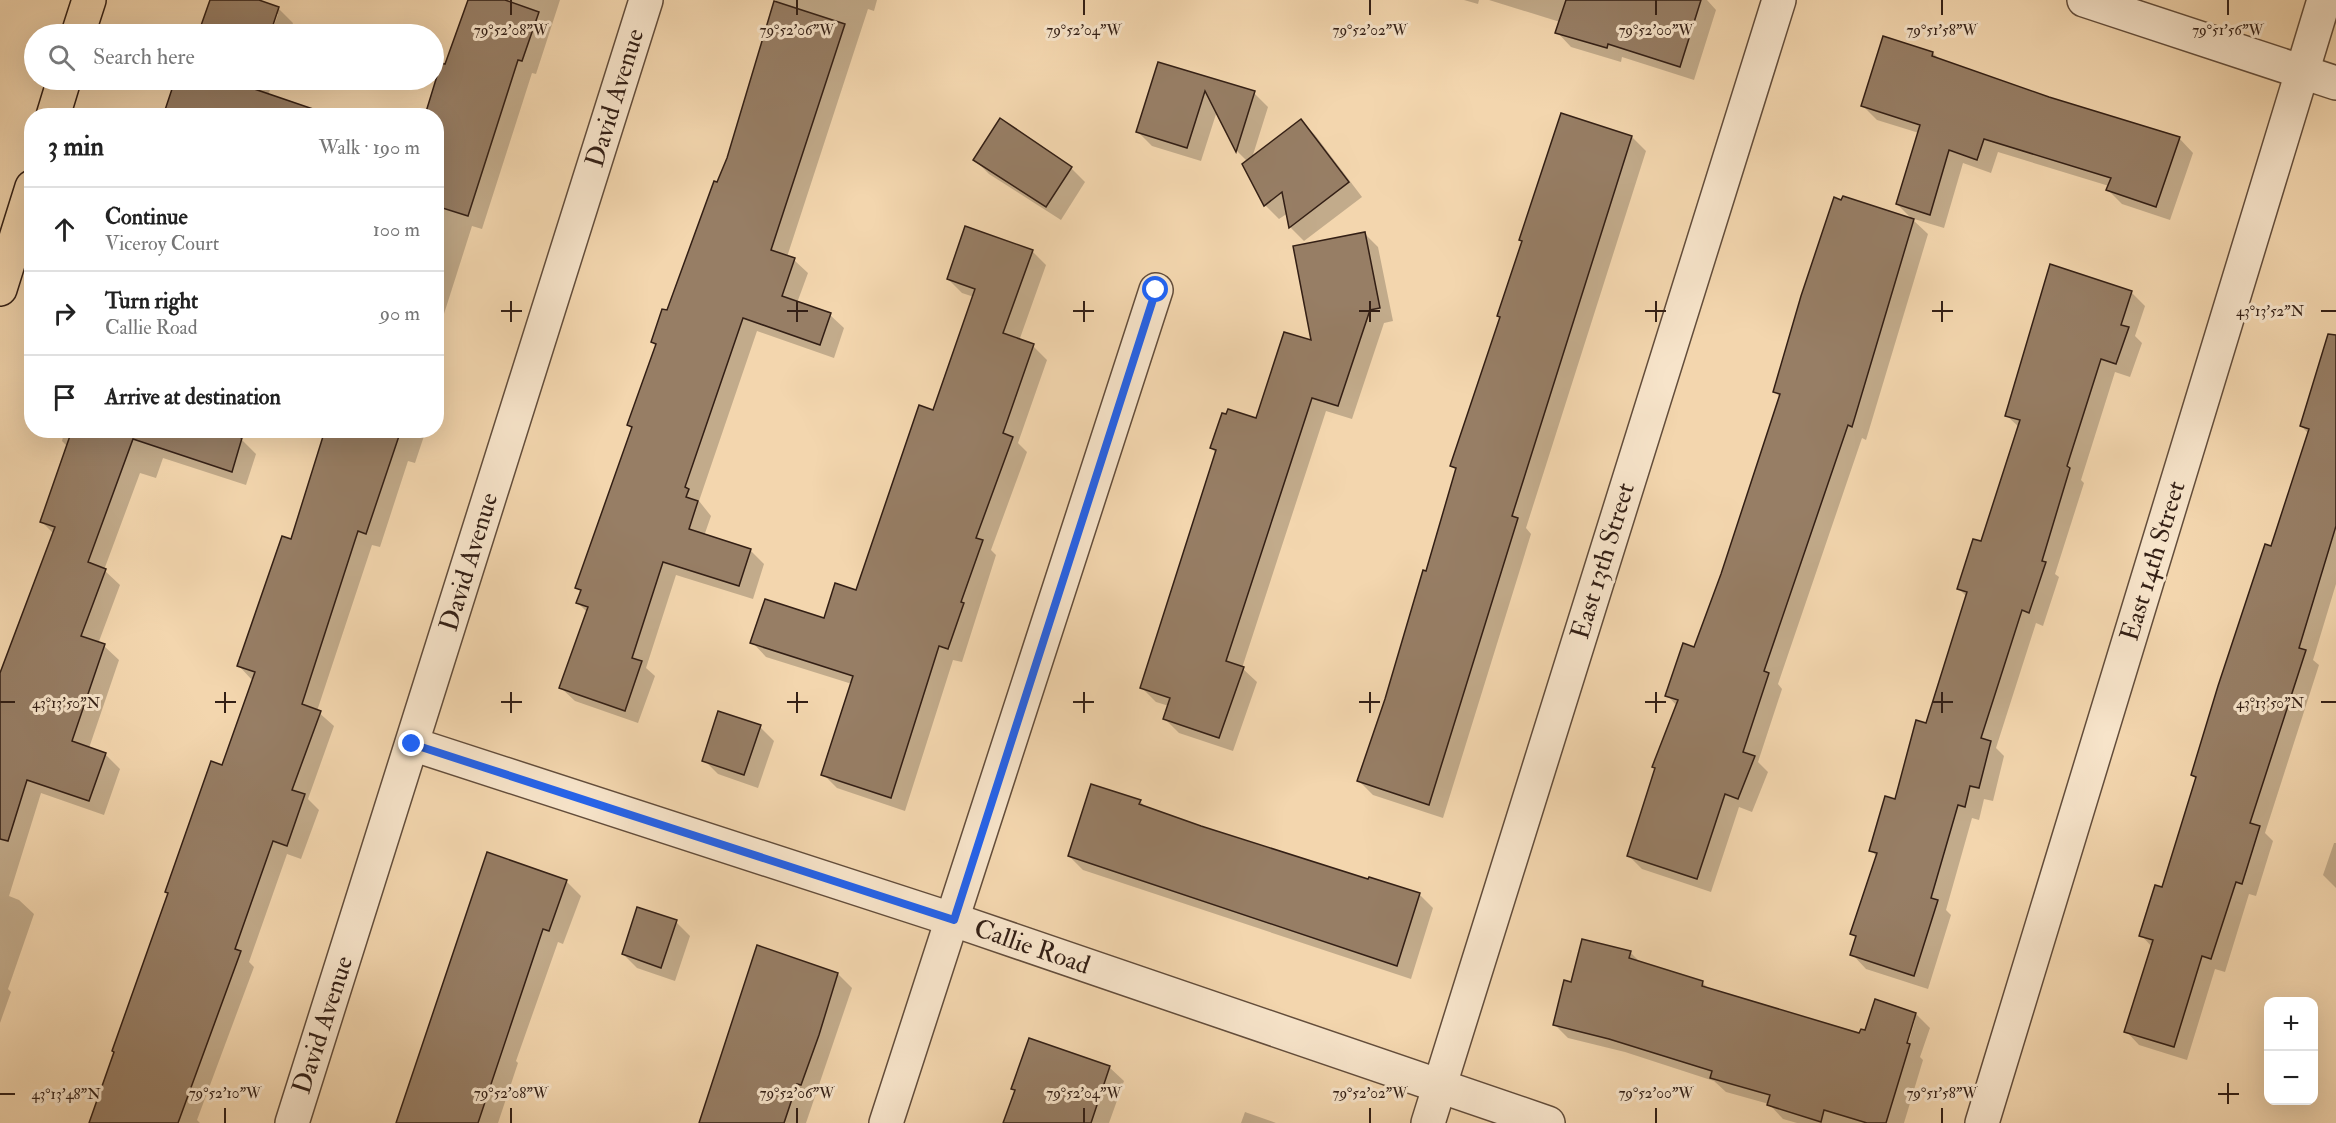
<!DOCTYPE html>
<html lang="en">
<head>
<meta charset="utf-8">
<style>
	body { margin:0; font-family:"IM FELL Double Pica",serif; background:#f6f6f6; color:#222 }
	.controls { position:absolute; right:18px; bottom:18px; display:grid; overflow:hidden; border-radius:12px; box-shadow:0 6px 24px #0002 }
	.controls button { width:54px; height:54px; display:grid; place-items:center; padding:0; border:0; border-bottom:2px solid #e0e0e0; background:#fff; color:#222; font:30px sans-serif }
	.stop { position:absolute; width:18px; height:18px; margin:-14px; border:4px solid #2563eb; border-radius:50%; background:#fff }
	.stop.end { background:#2563eb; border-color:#fff; box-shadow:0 2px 6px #0008 }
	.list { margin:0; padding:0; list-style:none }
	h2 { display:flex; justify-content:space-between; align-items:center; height:78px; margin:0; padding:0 24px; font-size:26px }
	h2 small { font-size:20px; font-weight:400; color:#767676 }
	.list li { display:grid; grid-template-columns:39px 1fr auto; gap:18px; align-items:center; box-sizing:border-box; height:84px; padding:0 24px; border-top:2px solid #e0e0e0 }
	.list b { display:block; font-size:22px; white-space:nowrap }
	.list p { margin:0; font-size:20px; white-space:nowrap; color:#767676 }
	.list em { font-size:20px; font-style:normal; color:#767676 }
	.icon { flex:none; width:33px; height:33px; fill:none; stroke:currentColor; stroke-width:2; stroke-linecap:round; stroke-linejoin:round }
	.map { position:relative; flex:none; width:2336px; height:1123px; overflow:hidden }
	.search { position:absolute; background:#fff; box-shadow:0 6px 24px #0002; left:24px; top:24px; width:420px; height:66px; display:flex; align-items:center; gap:15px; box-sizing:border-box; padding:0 21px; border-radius:33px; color:#767676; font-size:22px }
	.panel { position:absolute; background:#fff; box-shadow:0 6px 24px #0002; left:24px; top:108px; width:420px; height:330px; border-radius:24px }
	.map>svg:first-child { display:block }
</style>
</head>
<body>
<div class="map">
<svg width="2336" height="1123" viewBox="0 0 2336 1123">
	<rect width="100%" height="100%" fill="#f3d6ae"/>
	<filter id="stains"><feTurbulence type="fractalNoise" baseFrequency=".00333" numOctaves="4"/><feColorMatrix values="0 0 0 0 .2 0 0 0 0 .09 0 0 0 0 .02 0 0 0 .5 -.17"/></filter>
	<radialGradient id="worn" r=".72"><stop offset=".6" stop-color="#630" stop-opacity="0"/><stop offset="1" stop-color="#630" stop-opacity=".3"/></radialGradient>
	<g fill="#0003" fill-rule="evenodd">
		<path d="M212 0H254L278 8 293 23 289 34H271L278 14H275L268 34H200Z"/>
		<path d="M470 0H560L536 74 532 73 482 229 472 226 436 339V116H426L442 65 446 66Z"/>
		<path d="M776 0H877L874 11 868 9 787 257 794 260 808 273 797 303 830 315 844 328 834 358 757 331 699 501 711 516 704 536 750 550 764 564 753 599 676 575 646 668 655 676 638 723 575 701 561 688 587 612 578 603 582 592 577 588 633 428 629 424 657 346 653 341 668 312 728 158Z"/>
		<path d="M1464 0H1479L1478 4Z"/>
		<path d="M1489 0H1707L1716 10 1694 80 1622 57 1621 62 1571 47 1557 32 1560 22Z"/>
		<path d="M1933 53 1940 60 2049 98 2179 138 2193 153 2170 220 2122 204 2108 190 2109 186 1998 152 1991 173 1963 163 1944 228 1911 218 1897 204 1919 133 1877 120 1863 106Z"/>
		<path d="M1159 64 1254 93 1268 107 1252 158 1301 121 1315 135 1362 197 1304 241 1291 228 1288 213 1279 219 1265 205 1244 164 1248 162 1237 151 1217 111 1201 161 1152 146 1138 132Z"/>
		<path d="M177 80H253L248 94 251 95 256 80H273L268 96 164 116Z"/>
		<path d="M1632 137 1646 151 1526 528 1531 534 1443 818 1373 795 1359 781 1427 573 1457 471 1451 466Z"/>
		<path d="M975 160 1071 168 1085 182 1061 220 989 174Z"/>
		<path d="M1913 220 1928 234 1866 440 1862 438 1778 684 1782 689 1758 762 1768 772 1752 812 1739 807 1711 892 1642 869 1628 855 1677 706 1667 695 1695 649 1723 574 1781 398 1775 392Z"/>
		<path d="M1364 233 1378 247 1393 321 1384 323 1352 419 1326 411 1242 668 1257 682 1233 751 1179 733 1165 719 1169 706 1156 702 1142 688 1216 453 1211 448 1257 420 1313 342Z"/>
		<path d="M1032 251 1046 265 1019 341 1033 346 1047 360 1018 443 1027 452 991 550 996 555 962 662 953 660 905 811 837 788 823 774 852 684 766 657 752 642 825 620 857 592 933 411 974 297 962 293 948 279Z"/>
		<path d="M2131 292 2145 306 2135 336 2142 343 2130 377 2115 372 2081 480 2084 483 2055 574 2059 577 2043 626 2036 623 1996 748 2004 756 1993 801 1984 799 1979 820 1972 818 1946 910 1951 915 1928 989 1866 969 1852 954 1857 938 1852 933 1877 857 1871 850 1896 801 1927 725 1967 597 1958 588 1982 543 2019 427 2007 416Z"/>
		<path d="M2336 363V584L2313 660 2319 665 2265 833 2273 841 2256 896 2249 894 2225 972 2215 969 2187 1060 2139 1045 2126 1031 2152 947 2141 935 2163 889 2197 779 2193 774 2309 434 2301 426Z"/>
		<path d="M58 430H214L241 439 256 454 246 485 163 458 156 478 140 473 104 570 120 585 98 644 104 646 119 660 89 748 105 754 120 769 104 815 41 793 9 896 19 900 34 914 8 989 11 992 0 1023V677L54 534 41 521 68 447 62 441 63 437Z"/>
		<path d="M324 430H426L415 463 408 461 380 547 372 545 317 711 334 726 308 799 319 810 301 859 287 854 249 962 254 967 197 1120 200 1123H91L253 681 239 666 292 541 326 434Z"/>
		<path d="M760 727 774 741 758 788 718 774 704 760Z"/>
		<path d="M1140 801 1147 809 1369 881 1419 894 1433 908 1411 979 1083 870 1069 856Z"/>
		<path d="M2334 843H2336V888L2323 875Z"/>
		<path d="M488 854 567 882 581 896 563 944 558 942 516 1061 518 1063 498 1123H397Z"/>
		<path d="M676 922 690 936 675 981 637 968 623 954Z"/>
		<path d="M1630 952 1641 963 1702 982 1710 990 1860 1035 1916 1014 1930 1028 1920 1057 1923 1060 1904 1123H1797L1783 1119 1769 1104 1726 1092 1714 1081 1625 1052 1568 1038 1554 1024 1572 984ZM1912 1020H1915L1906 1051 1903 1050Z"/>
		<path d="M838 974 852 988 806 1123H700Z"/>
		<path d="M1109 1067 1124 1081 1109 1123H1005L1016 1091 1013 1088Z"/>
		<path d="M1245 1112 1276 1123H1241Z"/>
	</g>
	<g fill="#977e65" stroke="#331f15" stroke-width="1.5">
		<path d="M210 0H259L279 7 270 34H198Z"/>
		<path d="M468 0H505L539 12 522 61 518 60 468 216 436 206V116L425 115 441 63 445 64Z"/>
		<path d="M1566 0H1701L1680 67 1608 44 1607 48 1555 33Z"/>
		<path d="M774 1 845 24 771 250 795 258 782 296 831 313 820 345 743 318 685 487 689 489 686 497 698 501 689 529 751 549 739 586 663 562 632 658 642 661 625 711 559 688 588 607 576 603 581 590 575 588 632 427 627 425 656 344 651 342 662 309 667 310 714 181 717 182 727 158Z"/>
		<path d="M1883 36 1933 52 1932 56 2049 97 2180 137 2156 207 2106 190 2111 178 1984 139 1977 160 1949 150 1930 215 1896 204 1920 125 1861 106Z"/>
		<path d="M1158 62 1255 91 1236 152 1205 91 1187 148 1136 132Z"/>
		<path d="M175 80H228L316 110 315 116H163Z"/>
		<path d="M1561 113 1632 136 1512 516 1518 518 1429 805 1357 781 1385 699 1423 570 1426 571 1456 468 1450 466 1500 317 1497 316 1522 241 1519 240Z"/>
		<path d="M1000 118 1072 167 1046 207 973 160Z"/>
		<path d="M1301 119 1349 182 1289 228 1282 192 1264 206 1242 164Z"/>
		<path d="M1843 196 1914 219 1852 427 1848 425 1764 671 1769 673 1743 752 1755 756 1738 799 1725 794 1697 879 1627 856 1655 768 1652 767 1678 700 1665 696 1683 643 1694 647 1721 574 1780 394 1773 392 1801 296 1834 197 1841 200Z"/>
		<path d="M965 226 1033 250 1003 333 1034 344 1003 433 1013 437 976 538 983 540 961 602 964 603 948 649 939 646 891 798 821 775 853 676 750 643 765 599 824 618 835 583 856 590 919 405 933 410 975 289 947 279Z"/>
		<path d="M1365 232 1380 308 1370 310 1338 406 1312 398 1226 661 1244 667 1219 738 1163 719 1170 698 1140 688 1216 450 1210 448 1222 413 1226 414 1228 409 1256 418 1284 332 1311 340 1293 246Z"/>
		<path d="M2050 264 2132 291 2121 325 2129 327 2116 364 2101 359 2067 466 2070 468 2042 561 2046 562 2029 613 2022 610 1981 738 1991 741 1979 788 1970 786 1965 807 1958 805 1931 898 1938 900 1914 976 1850 955 1856 936 1850 934 1877 853 1869 851 1885 796 1895 799 1916 720 1926 723 1967 592 1957 589 1973 539 1981 541 2020 420 2005 416Z"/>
		<path d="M2328 334 2336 335V526L2299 648 2306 650 2250 823 2260 826 2242 884 2236 882 2211 959 2202 956 2174 1047 2124 1032 2153 940 2139 936 2155 885 2162 887 2196 777 2191 775 2218 686 2265 544 2271 546 2309 429 2300 426Z"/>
		<path d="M72 430H219L242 438 232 472 133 439 88 562 106 569 81 636 105 644 72 741 106 753 89 801 27 780 8 841 0 839V673L55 527 40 522Z"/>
		<path d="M325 430H401L366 534 358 531 302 704 321 711 292 790 305 794 287 846 273 841 235 949 241 951 178 1123H89L114 1052 112 1051 168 893 165 892 211 761 222 765 255 672 237 666 282 536 291 539Z"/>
		<path d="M718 711 761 725 744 775 702 761Z"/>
		<path d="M1091 784 1141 800 1139 804 1201 826 1368 879 1369 877 1420 893 1397 966 1068 856Z"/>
		<path d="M487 852 567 880 549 931 543 929 478 1123H396Z"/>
		<path d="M637 907 677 920 661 968 622 954Z"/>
		<path d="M1582 939 1631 951 1629 958 1703 981 1702 986 1859 1033 1861 1029 1865 1030 1875 999 1916 1013 1907 1043 1910 1044 1886 1123H1867L1824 1110 1821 1122 1767 1105 1770 1095 1710 1078 1712 1071 1609 1039 1553 1025 1564 980 1571 982Z"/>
		<path d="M757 945 838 973 819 1035 801 1085 797 1084 784 1123H699Z"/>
		<path d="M1029 1038 1110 1066 1091 1123H1003L1015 1090 1011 1089Z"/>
	</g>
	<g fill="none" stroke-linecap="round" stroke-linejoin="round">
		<defs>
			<g id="minor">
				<path d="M2084 0 2336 83"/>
				<path d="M412 744 954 920 1548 1123"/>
				<path d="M292 1123 646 0"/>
				<path d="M886 1123 1156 290"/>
				<path d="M1428 1123 1779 0"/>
				<path d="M1982 1123 2324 0"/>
			</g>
			<g id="major">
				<path d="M78 34 89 0"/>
				<path d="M53 116 64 80"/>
				<path d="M0 289 32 187"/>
			</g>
		</defs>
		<use href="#minor" stroke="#634d3b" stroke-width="36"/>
		<use href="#major" stroke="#331f15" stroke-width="36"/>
		<use href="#minor" stroke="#f7e4ca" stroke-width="33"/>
		<use href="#major" stroke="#f3d6ae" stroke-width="33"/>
	</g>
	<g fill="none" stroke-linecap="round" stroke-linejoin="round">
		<path stroke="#2563eb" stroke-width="8" d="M412 744 954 920 1156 290"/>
	</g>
	<path fill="none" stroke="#331f15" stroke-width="2" d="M511 0V15M797 0V15M1084 0V15M1370 0V15M1656 0V15M1942 0V15M2228 0V15M511 301V322M797 301V322M1084 301V322M1370 301V322M1656 301V322M1942 301V322M501 311H522M787 311H808M1073 311H1094M1359 311H1380M1645 311H1666M1932 311H1953M2321 311H2336M225 692V713M511 692V713M797 692V713M1084 692V713M1370 692V713M1656 692V713M1942 692V713M0 702H15M215 702H236M501 702H522M787 702H808M1073 702H1094M1359 702H1380M1645 702H1666M1932 702H1953M2321 702H2336M2228 1083V1104M0 1094H15M2218 1094H2239M225 1108V1123M511 1108V1123M797 1108V1123M1084 1108V1123M1370 1108V1123M1656 1108V1123M1942 1108V1123"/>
	<g text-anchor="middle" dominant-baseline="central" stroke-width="6" stroke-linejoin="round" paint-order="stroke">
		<g font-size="26" fill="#331f15" stroke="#f7e4ca">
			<text transform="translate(615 98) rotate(-73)">David Avenue</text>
			<text transform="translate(1603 561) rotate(-73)">East 13th Street</text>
			<text transform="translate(2153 561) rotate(-73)">East 14th Street</text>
			<text transform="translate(469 562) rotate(-73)">David Avenue</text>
			<text transform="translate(1032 947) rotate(19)">Callie Road</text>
			<text transform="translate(323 1025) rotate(-72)">David Avenue</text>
		</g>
	</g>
	<g font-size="15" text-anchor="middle" fill="#331f15" stroke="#f7e4ca" stroke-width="6" stroke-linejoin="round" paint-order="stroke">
		<text x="511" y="35">79°52'08"W</text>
		<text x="797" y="35">79°52'06"W</text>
		<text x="1084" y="35">79°52'04"W</text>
		<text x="1370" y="35">79°52'02"W</text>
		<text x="1656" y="35">79°52'00"W</text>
		<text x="1942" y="35">79°51'58"W</text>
		<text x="2228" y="35">79°51'56"W</text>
		<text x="2270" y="316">43°13'52"N</text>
		<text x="66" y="708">43°13'50"N</text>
		<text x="2270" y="708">43°13'50"N</text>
		<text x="225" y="1098">79°52'10"W</text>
		<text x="511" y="1098">79°52'08"W</text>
		<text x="797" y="1098">79°52'06"W</text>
		<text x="1084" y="1098">79°52'04"W</text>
		<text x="1370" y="1098">79°52'02"W</text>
		<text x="1656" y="1098">79°52'00"W</text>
		<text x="1942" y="1098">79°51'58"W</text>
		<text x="66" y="1099">43°13'48"N</text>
	</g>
	<rect width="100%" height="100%" filter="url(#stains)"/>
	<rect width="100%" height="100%" fill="url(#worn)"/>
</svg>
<div class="controls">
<button>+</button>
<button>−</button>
</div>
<div class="stop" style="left:1156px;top:290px"></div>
<div class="stop end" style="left:412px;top:744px"></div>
<div class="search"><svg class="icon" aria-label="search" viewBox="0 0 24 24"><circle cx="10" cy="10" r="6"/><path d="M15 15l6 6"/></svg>Search here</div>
<section class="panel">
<h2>3 min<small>Walk · 190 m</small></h2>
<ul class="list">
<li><svg class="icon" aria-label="ahead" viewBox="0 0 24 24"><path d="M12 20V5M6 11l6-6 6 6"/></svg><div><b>Continue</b><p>Viceroy Court</p></div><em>100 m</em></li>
<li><svg class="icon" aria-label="right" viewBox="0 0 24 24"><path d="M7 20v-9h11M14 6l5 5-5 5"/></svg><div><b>Turn right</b><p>Callie Road</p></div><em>90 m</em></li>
<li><svg class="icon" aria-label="arrive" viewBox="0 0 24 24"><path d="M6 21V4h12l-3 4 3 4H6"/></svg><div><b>Arrive at destination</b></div></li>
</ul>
</section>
</div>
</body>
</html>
